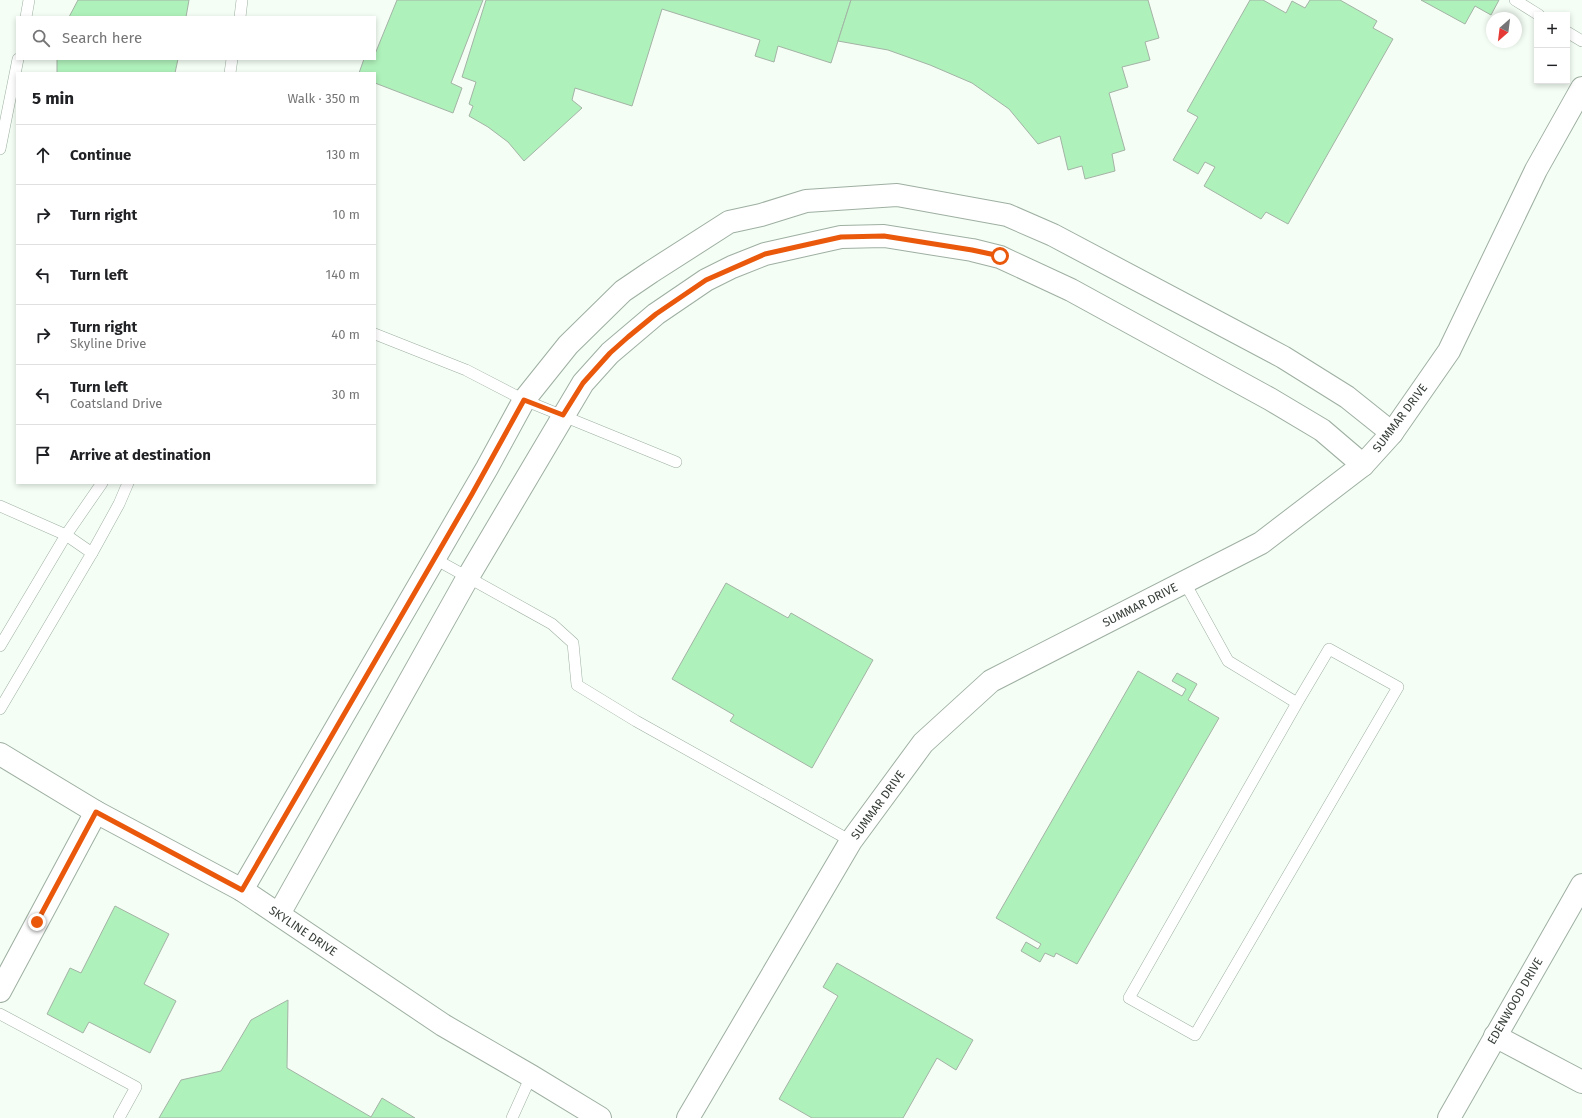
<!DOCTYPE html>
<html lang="en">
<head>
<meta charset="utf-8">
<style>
	body { margin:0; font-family:"Fira Sans",sans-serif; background:#f6f6f6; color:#202124 }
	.controls { position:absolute; right:12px; top:12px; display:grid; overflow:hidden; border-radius:0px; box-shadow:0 2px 6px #0003 }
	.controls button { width:36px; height:36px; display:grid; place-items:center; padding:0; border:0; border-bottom:1px solid #e0e0e0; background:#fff; color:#202124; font:20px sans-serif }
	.compass { position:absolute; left:1486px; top:12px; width:36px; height:36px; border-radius:50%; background:#fff; box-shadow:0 2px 6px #0003; rotate:208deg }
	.stop { position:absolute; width:12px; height:12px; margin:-9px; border:3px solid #ea580c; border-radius:50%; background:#fff }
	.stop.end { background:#ea580c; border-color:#fff; box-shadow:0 1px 4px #0008 }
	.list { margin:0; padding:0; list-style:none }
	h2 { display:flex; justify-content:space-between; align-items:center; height:52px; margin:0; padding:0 16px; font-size:17px }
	h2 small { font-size:13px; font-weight:400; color:#757577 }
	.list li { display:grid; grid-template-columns:26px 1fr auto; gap:12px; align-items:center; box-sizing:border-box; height:60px; padding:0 16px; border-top:1px solid #e0e0e0 }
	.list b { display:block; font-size:15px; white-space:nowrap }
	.list p { margin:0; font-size:13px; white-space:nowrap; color:#757577 }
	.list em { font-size:13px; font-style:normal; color:#757577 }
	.icon { flex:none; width:22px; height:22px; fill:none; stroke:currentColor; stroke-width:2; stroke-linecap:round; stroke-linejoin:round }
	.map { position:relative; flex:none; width:1582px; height:1118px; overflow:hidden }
	.search { position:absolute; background:#fff; box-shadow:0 2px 6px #0003; left:16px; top:16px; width:360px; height:44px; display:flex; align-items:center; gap:10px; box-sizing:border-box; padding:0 14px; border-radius:0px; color:#757577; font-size:15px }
	.panel { position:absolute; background:#fff; box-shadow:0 2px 6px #0003; left:16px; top:72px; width:360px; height:412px; border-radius:0px }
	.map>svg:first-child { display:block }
</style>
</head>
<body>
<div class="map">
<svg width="1582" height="1118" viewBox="0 0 1582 1118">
	<rect width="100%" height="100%" fill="#f4fef5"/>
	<g fill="#aff1bb" stroke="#a3b3a5">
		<path d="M78 0H189L186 17H69Z"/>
		<path d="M397 0H483L451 83 462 88 453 113 375 83V73H359L364 59H375V54Z"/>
		<path d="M486 0H851L831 63 778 46 774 62 755 56 760 40 662 9 632 106 575 88 572 100 582 108 524 161 508 142 488 127 469 116 473 106 469 104 476 82 462 77Z"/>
		<path d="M851 0H1148L1159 38 1145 42 1150 60 1122 67 1128 87 1109 93 1125 150 1112 154 1115 171 1085 179 1082 166 1068 170 1060 136 1038 144 1009 109 972 83 930 65 888 50 838 41Z"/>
		<path d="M1250 0H1263L1286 13 1292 1 1305 8 1310 0H1340L1377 21 1373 28 1393 39 1288 224 1266 212 1261 219 1204 186 1215 167 1205 162 1198 174 1173 160 1198 117 1187 111Z"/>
		<path d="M1421 0H1499L1491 15 1475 6 1465 24Z"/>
		<path d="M57 59H178L175 73H57Z"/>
		<path d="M726 583 788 618 791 613 873 660 812 768 730 721 734 715 672 679Z"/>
		<path d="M1138 671 1182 696 1186 689 1172 681 1177 673 1197 684 1188 700 1219 718 1077 964 1056 953 1054 957 1045 953 1040 962 1021 951 1026 942 1038 949 1041 944 996 918Z"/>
		<path d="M115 906 169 934 144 984 176 1001 150 1053 89 1022 83 1033 47 1014 70 968 81 973Z"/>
		<path d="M837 963 973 1040 956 1070 937 1058 903 1118H812L779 1099 838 996 823 987Z"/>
		<path d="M288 1000 287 1068 371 1117 382 1098 415 1118H159L181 1080 221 1071 251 1020Z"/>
	</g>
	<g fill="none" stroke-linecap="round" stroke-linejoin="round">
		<defs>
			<g id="service">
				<path d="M1515 0 1539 15"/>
				<path d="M26 17 29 0"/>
				<path d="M240 17 242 0"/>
				<path d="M1567 32 1582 41"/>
				<path d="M230 73 232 59"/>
				<path d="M0 149 18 59"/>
				<path d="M375 334 466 370 524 400 676 462"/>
				<path d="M0 506 66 535 92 553"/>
				<path d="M435 559 552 624 573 643 577 685 636 721 851 841"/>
				<path d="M1185 583 1228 661 1297 703 1329 649 1398 687 1195 1035 1129 998 1297 703"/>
				<path d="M0 646 66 535 102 483"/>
				<path d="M0 709 92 553 119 504 128 483"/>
				<path d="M0 1014 136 1087 119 1118"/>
				<path d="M512 1118 531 1076"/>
			</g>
			<g id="minor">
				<path d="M242 890 487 468 524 400 568 345 623 291 651 272 729 222 761 215 806 201 897 195 1007 215 1053 235 1283 357 1347 397 1392 433"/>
				<path d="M279 914 468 577 583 383 610 353 656 314 706 280 732 267 765 254 841 237 884 236 972 250 1000 257 1071 290 1270 399 1322 430 1363 465"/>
				<path d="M0 991 96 812"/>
				<path d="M1495 1036 1582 1082"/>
				<path d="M688 1118 851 841 923 743 991 681 1261 543 1363 465 1392 433 1449 351 1536 170 1582 88"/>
				<path d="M1449 1118 1582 885"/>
			</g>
			<path id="tertiary" d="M0 754 96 812 242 890 443 1025 531 1076 600 1118"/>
		</defs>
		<use href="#service" stroke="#9eafa1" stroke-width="12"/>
		<use href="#minor" stroke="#9eafa1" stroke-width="24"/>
		<use href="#tertiary" stroke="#9eafa1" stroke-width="24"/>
		<use href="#service" stroke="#fff" stroke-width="11"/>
		<use href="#minor" stroke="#fff" stroke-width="22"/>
		<use href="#tertiary" stroke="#fff" stroke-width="22"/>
	</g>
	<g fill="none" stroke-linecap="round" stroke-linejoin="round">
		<path stroke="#ea580c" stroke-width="5" d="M37 922 96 812 242 890 472 494 524 400 563 415 583 383 610 353 628 337 656 314 706 280 765 254 841 237 884 236 972 250 1000 256"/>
	</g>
	<g text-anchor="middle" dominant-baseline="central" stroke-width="3.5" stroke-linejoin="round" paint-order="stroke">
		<g font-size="12" fill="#373e38" stroke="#fff">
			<text transform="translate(1400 418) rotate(-53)">SUMMAR DRIVE</text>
			<text transform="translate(1140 605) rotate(-27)">SUMMAR DRIVE</text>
			<text transform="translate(878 805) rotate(-54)">SUMMAR DRIVE</text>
			<text transform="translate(303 931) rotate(34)">SKYLINE DRIVE</text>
			<text transform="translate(1515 1001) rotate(-60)">EDENWOOD DRIVE</text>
		</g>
	</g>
</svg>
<div class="controls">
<button>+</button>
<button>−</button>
</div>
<svg class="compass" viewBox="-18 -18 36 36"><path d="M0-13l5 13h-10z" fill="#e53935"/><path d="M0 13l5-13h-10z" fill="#757577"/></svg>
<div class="stop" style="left:1000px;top:256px"></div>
<div class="stop end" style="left:37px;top:922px"></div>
<div class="search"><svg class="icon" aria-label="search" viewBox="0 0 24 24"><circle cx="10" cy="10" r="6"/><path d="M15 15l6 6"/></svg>Search here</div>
<section class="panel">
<h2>5 min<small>Walk · 350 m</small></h2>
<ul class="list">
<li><svg class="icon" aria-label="ahead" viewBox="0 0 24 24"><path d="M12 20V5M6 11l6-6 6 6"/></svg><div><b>Continue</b></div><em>130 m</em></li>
<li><svg class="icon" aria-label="right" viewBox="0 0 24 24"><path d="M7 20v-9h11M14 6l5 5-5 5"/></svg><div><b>Turn right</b></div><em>10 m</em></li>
<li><svg class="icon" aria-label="left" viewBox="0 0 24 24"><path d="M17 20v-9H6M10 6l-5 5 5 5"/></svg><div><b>Turn left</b></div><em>140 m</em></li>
<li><svg class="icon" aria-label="right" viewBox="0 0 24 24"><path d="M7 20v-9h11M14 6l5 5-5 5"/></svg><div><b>Turn right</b><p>Skyline Drive</p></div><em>40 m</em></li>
<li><svg class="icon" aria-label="left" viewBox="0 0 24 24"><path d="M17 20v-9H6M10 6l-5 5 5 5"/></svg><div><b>Turn left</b><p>Coatsland Drive</p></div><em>30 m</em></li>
<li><svg class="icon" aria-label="arrive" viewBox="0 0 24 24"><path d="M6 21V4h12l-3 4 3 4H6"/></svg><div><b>Arrive at destination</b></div></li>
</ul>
</section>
</div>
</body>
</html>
